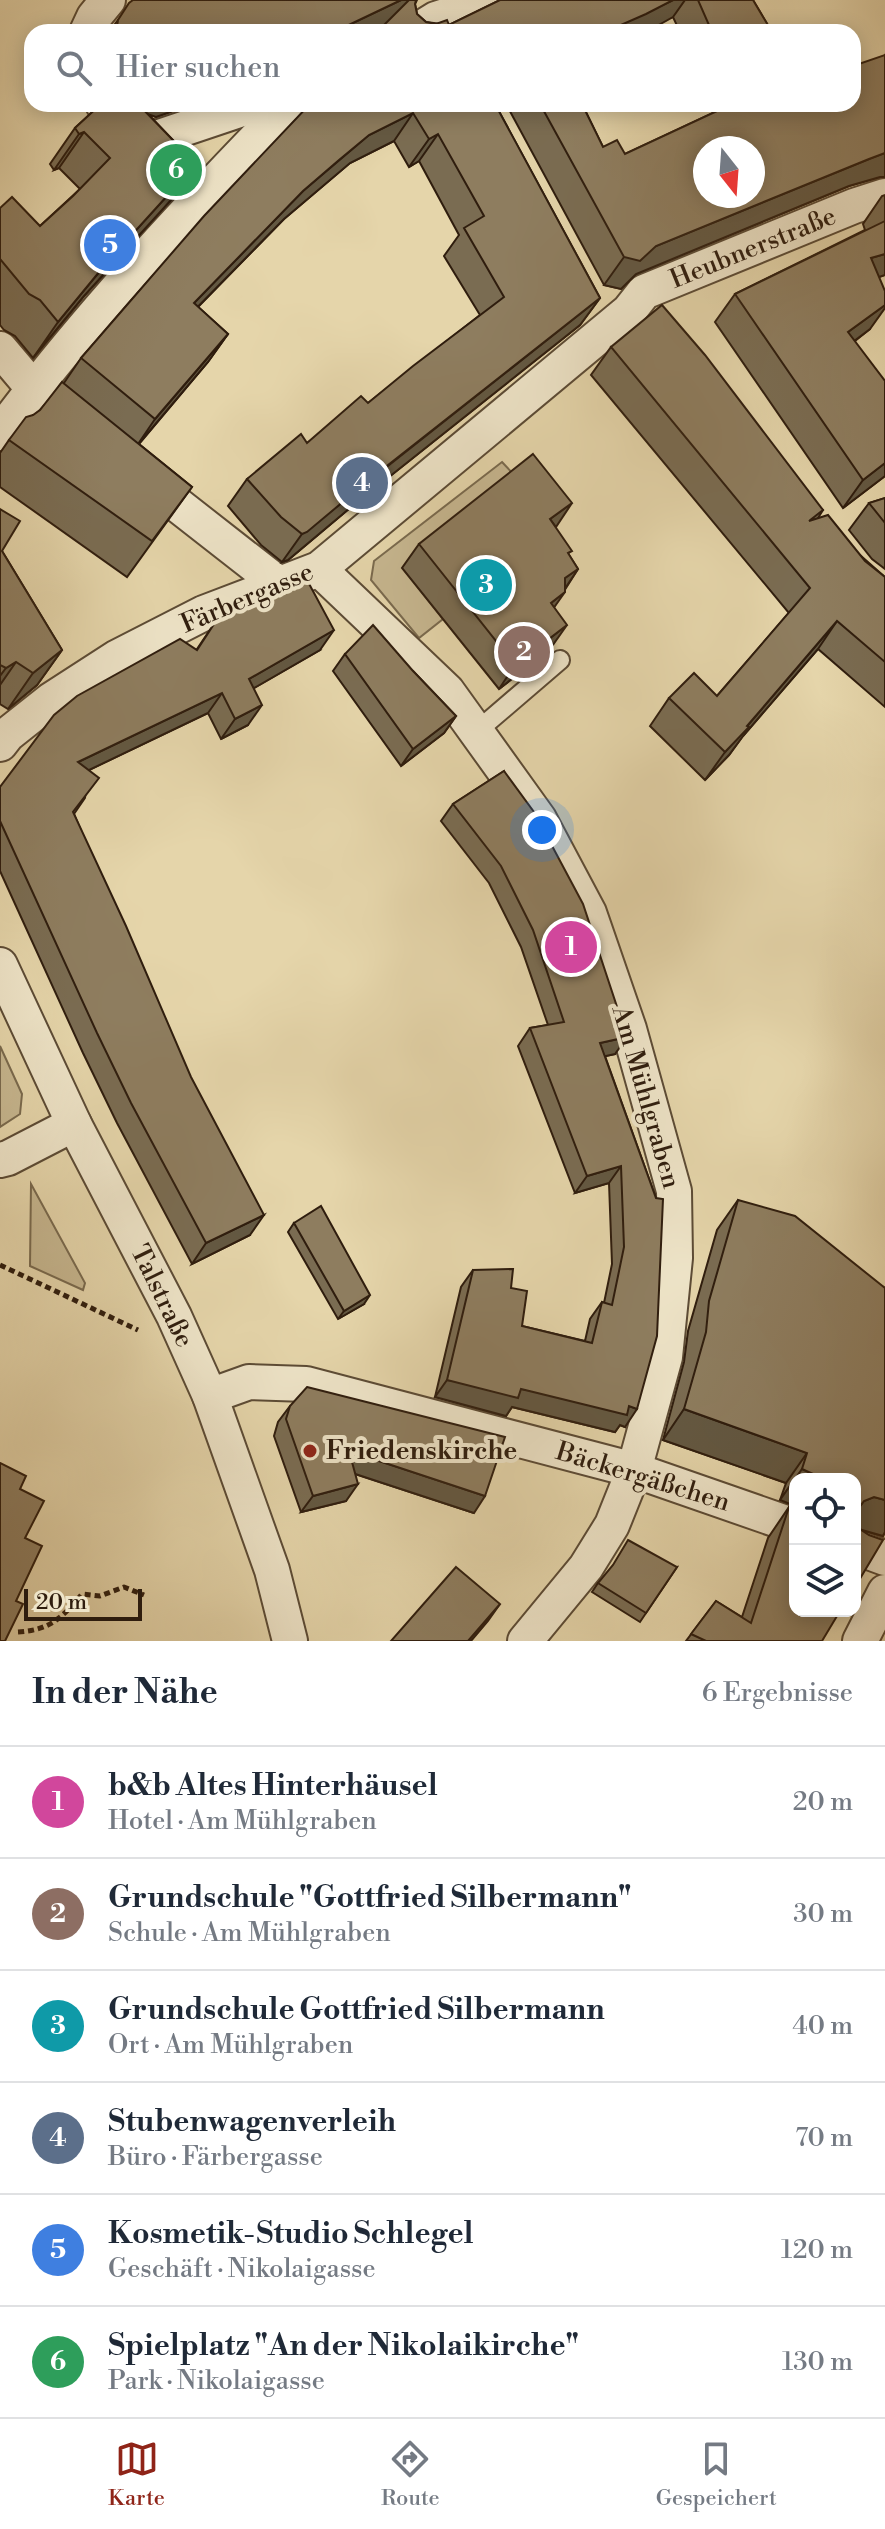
<!DOCTYPE html>
<html lang="de">
<head>
<meta charset="utf-8">
<style>
	body { margin:0; font-family:"Libre Bodoni",serif; background:#f2f2f3; color:#1f2937 }
	.controls { position:absolute; right:24px; bottom:24px; display:grid; overflow:hidden; border-radius:16px; box-shadow:0 4px 20px #0003 }
	.controls button { width:72px; height:72px; display:grid; place-items:center; padding:0; border:0; border-bottom:2px solid #e0e1e3; background:#fff; color:#1f2937; font:40px sans-serif }
	.compass { position:absolute; left:693px; top:136px; width:72px; height:72px; border-radius:50%; background:#fff; box-shadow:0 4px 20px #0003; rotate:163deg }
	.scale { position:absolute; left:24px; bottom:20px; width:118px; box-sizing:border-box; padding-left:8px; border:4px solid #2f1d0e; border-top:0; font-size:22px; line-height:28px; white-space:nowrap; color:#2f1d0e; -webkit-text-stroke:6px #eee4c8; paint-order:stroke }
	.you { position:absolute; left:542px; top:830px; width:28px; height:28px; margin:-20px; border:6px solid #fff; border-radius:50%; background:#1a73e8; box-shadow:0 0 0 12px #1a73e833 }
	.badge { display:grid; place-items:center; width:52px; height:52px; border-radius:50%; background:#8f2418; color:#fff; font-size:26px; font-weight:700 }
	.pin { position:absolute; translate:-50% -50%; border:4px solid #fff; box-shadow:0 2px 8px #0006 }
	.list { margin:0; padding:0; list-style:none }
	h2 { display:flex; justify-content:space-between; align-items:center; height:104px; margin:0; padding:0 32px; font-size:34px }
	h2 small { font-size:26px; font-weight:400; color:#747a83 }
	.list li { display:grid; grid-template-columns:52px 1fr auto; gap:24px; align-items:center; box-sizing:border-box; height:112px; padding:0 32px; border-top:2px solid #e0e1e3 }
	.list b { display:block; font-size:30px; white-space:nowrap }
	.list p { margin:0; font-size:26px; white-space:nowrap; color:#747a83 }
	.list em { font-size:26px; font-style:normal; color:#747a83 }
	.icon { flex:none; width:44px; height:44px; fill:none; stroke:currentColor; stroke-width:2; stroke-linecap:round; stroke-linejoin:round }
	.map { position:relative; flex:none; width:885px; height:1641px; overflow:hidden }
	.search { position:absolute; background:#fff; box-shadow:0 4px 20px #0003; left:24px; right:24px; top:24px; height:88px; display:flex; align-items:center; gap:20px; box-sizing:border-box; padding:0 28px; border-radius:24px; color:#747a83; font-size:30px }
	.sheet { height:776px; background:#fff }
	nav { display:flex; justify-content:space-around; align-items:center; box-sizing:border-box; height:112px; border-top:2px solid #e0e1e3; background:#fff; font-size:22px; color:#747a83 }
	nav a { display:grid; justify-items:center; gap:4px }
	nav .on { color:#8f2418 }
	.map>svg:first-child { display:block }
</style>
</head>
<body>
<div class="map">
<svg width="885" height="1641" viewBox="0 0 885 1641">
	<rect width="100%" height="100%" fill="#e5d5aa"/>
	<filter id="stains"><feTurbulence type="fractalNoise" baseFrequency=".0025" numOctaves="4"/><feColorMatrix values="0 0 0 0 .2 0 0 0 0 .09 0 0 0 0 .02 0 0 0 .5 -.17"/></filter>
	<radialGradient id="worn" r=".72"><stop offset=".6" stop-color="#630" stop-opacity="0"/><stop offset="1" stop-color="#630" stop-opacity=".3"/></radialGradient>
	<g fill="#c6b68f" stroke="#7a6a4e" stroke-width="2">
		<path d="M502 462 516 477 403 568 443 619 419 638 371 580 374 561Z"/>
		<path d="M0 1046 22 1094 20 1114 0 1127Z"/>
		<path d="M31 1184 85 1283 83 1290 30 1266Z"/>
	</g>
	<g fill="none" stroke-linecap="round" stroke-linejoin="round">
		<defs>
			<path id="service" d="M476 732 560 660"/>
			<g id="minor">
				<path d="M87 32 94 17 108 0"/>
				<path d="M415 32 436 19 494 0"/>
				<path d="M103 104C117 120 137 139 159 137L257 104"/>
				<path d="M0 349 33 388 51 403"/>
				<path d="M0 433C84 320 181 216 279 115L297 104"/>
				<path d="M142 477 280 585"/>
				<path d="M319 569 447 691 539 819 589 913 629 1029 674 1191 675 1258 665 1357 634 1470 612 1525 586 1567 525 1641"/>
				<path d="M0 744 7 735 51 700 116 658 204 613 319 569 629 311 644 292 854 206 885 196"/>
				<path d="M0 965 74 1124 174 1316 210 1396 272 1570 290 1641"/>
				<path d="M0 1160 8 1158 74 1124"/>
				<path d="M210 1396 249 1382 306 1384 634 1470 795 1526"/>
				<path d="M855 1547 885 1558"/>
				<path d="M860 1641 885 1592"/>
			</g>
		</defs>
		<use href="#service" stroke="#5c4b35" stroke-width="22"/>
		<use href="#minor" stroke="#5c4b35" stroke-width="38"/>
		<g stroke="#2f1d0e" stroke-width="5" stroke-dasharray="6 4" stroke-linecap="butt">
			<path d="M0 1265 138 1330"/>
			<path d="M18 1632C50 1630 62 1618 82 1594L100 1596 124 1587 144 1595"/>
		</g>
		<use href="#service" stroke="#eee4c8" stroke-width="18"/>
		<use href="#minor" stroke="#eee4c8" stroke-width="34"/>
	</g>
	<g fill="#7a6c52" stroke="#2f1d0e" stroke-width="2">
		<path d="M133 0H417L415 4 417 14 426 22 449 25 500 0H753L772 32H680L673 17 381 28 373 32H109Z"/>
		<path d="M885 55V177H880L849 186 636 274 621 289 604 285 506 104H582L603 147 625 154 715 112 712 104H853Z"/>
		<path d="M101 104H193L156 117 148 114 196 164 171 200 84 296 33 358 15 336 4 330 0 325V208L40 226 80 189 59 168 54 170 50 164 75 128Z"/>
		<path d="M310 104H495L600 298 580 325 350 508 288 560 282 562 261 545 228 506 247 479 307 443 368 403 480 315 444 256 459 235 419 161 409 167 394 141 350 163 284 219 198 307 228 334 208 362 139 444 192 487 127 577 0 487V453L9 440 40 410 64 383 81 358Z"/>
		<path d="M885 195V275L879 277 870 329 855 341 885 476 843 508 715 322 735 294 865 230 863 224 882 196Z"/>
		<path d="M611 347 823 510 818 518 885 577V707L818 649 743 736 729 755 705 780 650 726 669 698 717 696 789 613 591 375Z"/>
		<path d="M885 498V569L872 559 849 530 869 503Z"/>
		<path d="M0 509 2 551 62 650 37 685 8 709 0 704Z"/>
		<path d="M555 527 569 555 578 569 554 607 550 649 499 689 402 568 419 544Z"/>
		<path d="M218 618 320 650 254 688 248 725 221 739 208 713 89 770 85 798 74 814 250 1235 192 1264 117 1123 83 1053 0 871V787L197 649Z"/>
		<path d="M345 654 413 671 456 716 444 733 401 766 333 671Z"/>
		<path d="M504 771 615 1054 605 1056 656 1198 625 1427 620 1425 615 1432 512 1407 506 1416 435 1397 461 1287 473 1270 511 1288 522 1326 585 1341 590 1319 602 1302 604 1303 612 1264 609 1183 575 1193 518 1046 530 1028 548 1025 521 947 489 883 441 821 453 804Z"/>
		<path d="M738 1200 885 1288V1532L883 1536 862 1530 855 1479H795L780 1500 786 1483 663 1440 684 1362 688 1331 717 1230Z"/>
		<path d="M294 1223 364 1304 338 1319 288 1232Z"/>
		<path d="M290 1406 474 1513 355 1474 346 1501 301 1512 274 1436 278 1422Z"/>
		<path d="M789 1507 822 1641H686L716 1601 742 1617 768 1538Z"/>
		<path d="M677 1567 640 1622 592 1592 598 1583Z"/>
	</g>
	<g fill="#635842" stroke="#2f1d0e" stroke-width="2">
		<path d="M401 0H411L396 21 373 32H334Z"/>
		<path d="M673 0H685L673 17 646 32H605Z"/>
		<path d="M144 104H193L156 117 139 111Z"/>
		<path d="M413 113 394 141 350 163 284 219 174 331 194 303 303 191 369 135Z"/>
		<path d="M84 132 59 168 54 170 79 134Z"/>
		<path d="M438 134 419 161 409 167 429 139Z"/>
		<path d="M885 153V177H880L849 186 636 274 621 289 604 285 624 257 656 246 869 159Z"/>
		<path d="M196 164 171 200 84 296 33 358 58 322 109 260Z"/>
		<path d="M885 254V275L852 286 871 258Z"/>
		<path d="M600 298 580 325 350 508 288 560 282 562 302 534Z"/>
		<path d="M885 305V308L870 329 829 360 848 332Z"/>
		<path d="M228 334 208 362 136 447 155 419Z"/>
		<path d="M885 463V476L843 508 863 480Z"/>
		<path d="M572 503 556 527 550 519Z"/>
		<path d="M578 569 562 593 565 578Z"/>
		<path d="M565 592 548 616 551 603Z"/>
		<path d="M837 621 818 649 743 736 729 755 705 780 725 752Z"/>
		<path d="M567 625 550 649 499 689 515 665Z"/>
		<path d="M334 630 320 650 235 699 249 679Z"/>
		<path d="M62 650 37 685 8 709 33 673Z"/>
		<path d="M16 662 0 685V676L6 668Z"/>
		<path d="M222 693 208 713 64 782 78 762Z"/>
		<path d="M262 705 248 725 221 739 235 719Z"/>
		<path d="M456 716 444 733 401 766 413 749Z"/>
		<path d="M627 1037 615 1054 588 1060 600 1043Z"/>
		<path d="M621 1166 609 1183 575 1193 587 1176Z"/>
		<path d="M264 1215 250 1235 192 1264 206 1243Z"/>
		<path d="M370 1295 364 1304 338 1319 344 1311Z"/>
		<path d="M447 1380 521 1389 629 1406 637 1409 625 1427 620 1425 615 1432 512 1407 506 1416 435 1397Z"/>
		<path d="M684 1409 807 1453 786 1483 663 1440Z"/>
		<path d="M349 1451 485 1496 474 1513 337 1468Z"/>
		<path d="M802 1469 824 1479H795V1506L780 1500Z"/>
		<path d="M358 1484 346 1501 301 1512 313 1496Z"/>
		<path d="M874 1497 885 1500V1532L883 1536 855 1528V1513L864 1501Z"/>
		<path d="M500 1604 488 1621 471 1641H468Z"/>
	</g>
	<g fill="#8e7d5f" stroke="#2f1d0e" stroke-width="2" fill-rule="evenodd">
		<path d="M133 0H401L334 32H116L118 20 129 3Z"/>
		<path d="M409 0H416L415 4 417 14 426 22 436 24 447 20 449 25 500 0H673L646 14 605 32H377Z"/>
		<path d="M698 0H753L772 32H712Z"/>
		<path d="M885 55V153L869 159 656 246 640 261 624 257 540 104H582L603 147 617 140 625 154 732 104H853V66ZM705 148H753V196H705Z"/>
		<path d="M101 104H138L196 164 109 260 58 322 40 300 29 294 0 259V208L12 197 40 226 73 196 110 158 84 132 79 134 75 128Z"/>
		<path d="M310 104H495L600 298 369 480 307 532 302 534 281 517 247 479 301 434 307 443 361 396 368 403 413 366 504 297 464 228 484 216 438 134 429 139 413 113 369 135 339 160 303 191 194 303 228 334 155 419 81 358 204 216Z"/>
		<path d="M885 221V254L871 258 885 291V305L848 332 885 381V463L863 480 735 294Z"/>
		<path d="M662 305 705 355 823 510 809 521 828 515 865 561 885 577V662L837 621 747 726 749 727 725 752 669 698 694 673 717 696 810 588 611 347Z"/>
		<path d="M62 382 192 487 152 541 9 440 26 417 33 415 40 410Z"/>
		<path d="M533 454 572 503 550 519 572 551 568 553 578 569 565 578V592L551 603 567 625 515 665 419 544Z"/>
		<path d="M885 498V523L869 503Z"/>
		<path d="M0 509 20 521 2 551 62 650 33 673 16 662 6 668 0 665Z"/>
		<path d="M307 580 334 630 249 679 262 705 235 719 222 693 78 762 99 778 73 812 126 926 191 1077 264 1215 206 1243 131 1103 97 1033 0 821V787L54 715 77 696 180 639 197 650 218 618 241 606Z"/>
		<path d="M373 625 413 671 456 716 413 749 345 654Z"/>
		<path d="M504 771 534 812 583 904 627 1037 600 1043 656 1198 663 1199 657 1336 637 1409 629 1406 627 1415 521 1389 518 1398 447 1380 473 1270 513 1269 511 1288 527 1291 522 1326 592 1343 602 1302 612 1305 624 1247 621 1166 587 1176 530 1028 564 1022 533 930 501 866 453 804Z"/>
		<path d="M738 1200 795 1216 885 1288V1500L874 1497 864 1501 858 1509 857 1519 860 1529 869 1535 883 1540 855 1587V1479H824L802 1469 807 1453 684 1409 706 1332 709 1301Z"/>
		<path d="M321 1206 370 1295 344 1311 294 1223Z"/>
		<path d="M307 1387 505 1437 485 1496 349 1451 358 1484 313 1496 286 1419 290 1406Z"/>
		<path d="M0 1463 26 1476 20 1489 44 1501 25 1538 42 1546 16 1601 23 1604 5 1641H0Z"/>
		<path d="M789 1507 795 1509V1611H840L822 1641H706L691 1634 716 1601 751 1623Z"/>
		<path d="M628 1540 677 1567 646 1613 598 1583 613 1565Z"/>
		<path d="M456 1567 500 1604 468 1641H391Z"/>
	</g>
	<circle fill="#8f2418" stroke="#eee4c8" stroke-width="3" cx="310" cy="1451" r="8"/>
	<g text-anchor="middle" dominant-baseline="central" stroke-width="8" stroke-linejoin="round" paint-order="stroke">
		<g font-size="26" fill="#2f1d0e" stroke="#eee4c8">
			<text transform="translate(753 248) rotate(-22)">Heubnerstraße</text>
			<text transform="translate(247 598) rotate(-23)">Färbergasse</text>
			<text transform="translate(646 1097) rotate(74)">Am Mühlgraben</text>
			<text transform="translate(162 1296) rotate(64)">Talstraße</text>
			<text transform="translate(643 1477) rotate(17)">Bäckergäßchen</text>
		</g>
		<g font-size="26" font-weight="bold" fill="#2f1d0e" stroke="#eee4c8" text-anchor="start">
			<text x="326" y="1451">Friedenskirche</text>
		</g>
	</g>
	<rect width="100%" height="100%" filter="url(#stains)"/>
	<rect width="100%" height="100%" fill="url(#worn)"/>
</svg>
<div class="controls">
<button><svg class="icon" aria-label="locate" viewBox="0 0 24 24"><circle cx="12" cy="12" r="6"/><path d="M12 2v4M12 18v4M2 12h4M18 12h4"/></svg></button>
<button><svg class="icon" aria-label="layers" viewBox="0 0 24 24"><path d="M12 4l9 5-9 5-9-5zM3 14l9 5 9-5"/></svg></button>
</div>
<svg class="compass" viewBox="-18 -18 36 36"><path d="M0-13l5 13h-10z" fill="#e53935"/><path d="M0 13l5-13h-10z" fill="#747a83"/></svg>
<div class="scale">20 m</div>
<div class="you"></div>
<div class="pin badge" style="left:571px;top:947px;background:#d1479c">1</div>
<div class="pin badge" style="left:524px;top:652px;background:#8d6e63">2</div>
<div class="pin badge" style="left:486px;top:585px;background:#0f9aa8">3</div>
<div class="pin badge" style="left:362px;top:483px;background:#5c6f8a">4</div>
<div class="pin badge" style="left:110px;top:245px;background:#3f7fe0">5</div>
<div class="pin badge" style="left:176px;top:170px;background:#2e9e5b">6</div>
<div class="search"><svg class="icon" aria-label="search" viewBox="0 0 24 24"><circle cx="10" cy="10" r="6"/><path d="M15 15l6 6"/></svg>Hier suchen</div>
</div>
<section class="sheet">
<h2>In der Nähe<small>6 Ergebnisse</small></h2>
<ul class="list">
<li><span class="badge" style="background:#d1479c">1</span><div><b>b&amp;b Altes Hinterhäusel</b><p>Hotel · Am Mühlgraben</p></div><em>20 m</em></li>
<li><span class="badge" style="background:#8d6e63">2</span><div><b>Grundschule &quot;Gottfried Silbermann&quot;</b><p>Schule · Am Mühlgraben</p></div><em>30 m</em></li>
<li><span class="badge" style="background:#0f9aa8">3</span><div><b>Grundschule Gottfried Silbermann</b><p>Ort · Am Mühlgraben</p></div><em>40 m</em></li>
<li><span class="badge" style="background:#5c6f8a">4</span><div><b>Stubenwagenverleih</b><p>Büro · Färbergasse</p></div><em>70 m</em></li>
<li><span class="badge" style="background:#3f7fe0">5</span><div><b>Kosmetik-Studio Schlegel</b><p>Geschäft · Nikolaigasse</p></div><em>120 m</em></li>
<li><span class="badge" style="background:#2e9e5b">6</span><div><b>Spielplatz &quot;An der Nikolaikirche&quot;</b><p>Park · Nikolaigasse</p></div><em>130 m</em></li>
</ul>
</section>
<nav>
<a class="on"><svg class="icon" aria-label="map" viewBox="0 0 24 24"><path d="M3 6l6-2 6 2 6-2v14l-6 2-6-2-6 2zM9 4v14M15 6v14"/></svg>Karte</a>
<a><svg class="icon" aria-label="directions" viewBox="0 0 24 24"><path d="M12 3l9 9-9 9-9-9zM9 14v-3h6M13 9l2 2-2 2"/></svg>Route</a>
<a><svg class="icon" aria-label="saved" viewBox="0 0 24 24"><path d="M7 4h10v16l-5-4-5 4z"/></svg>Gespeichert</a>
</nav>
</body>
</html>
